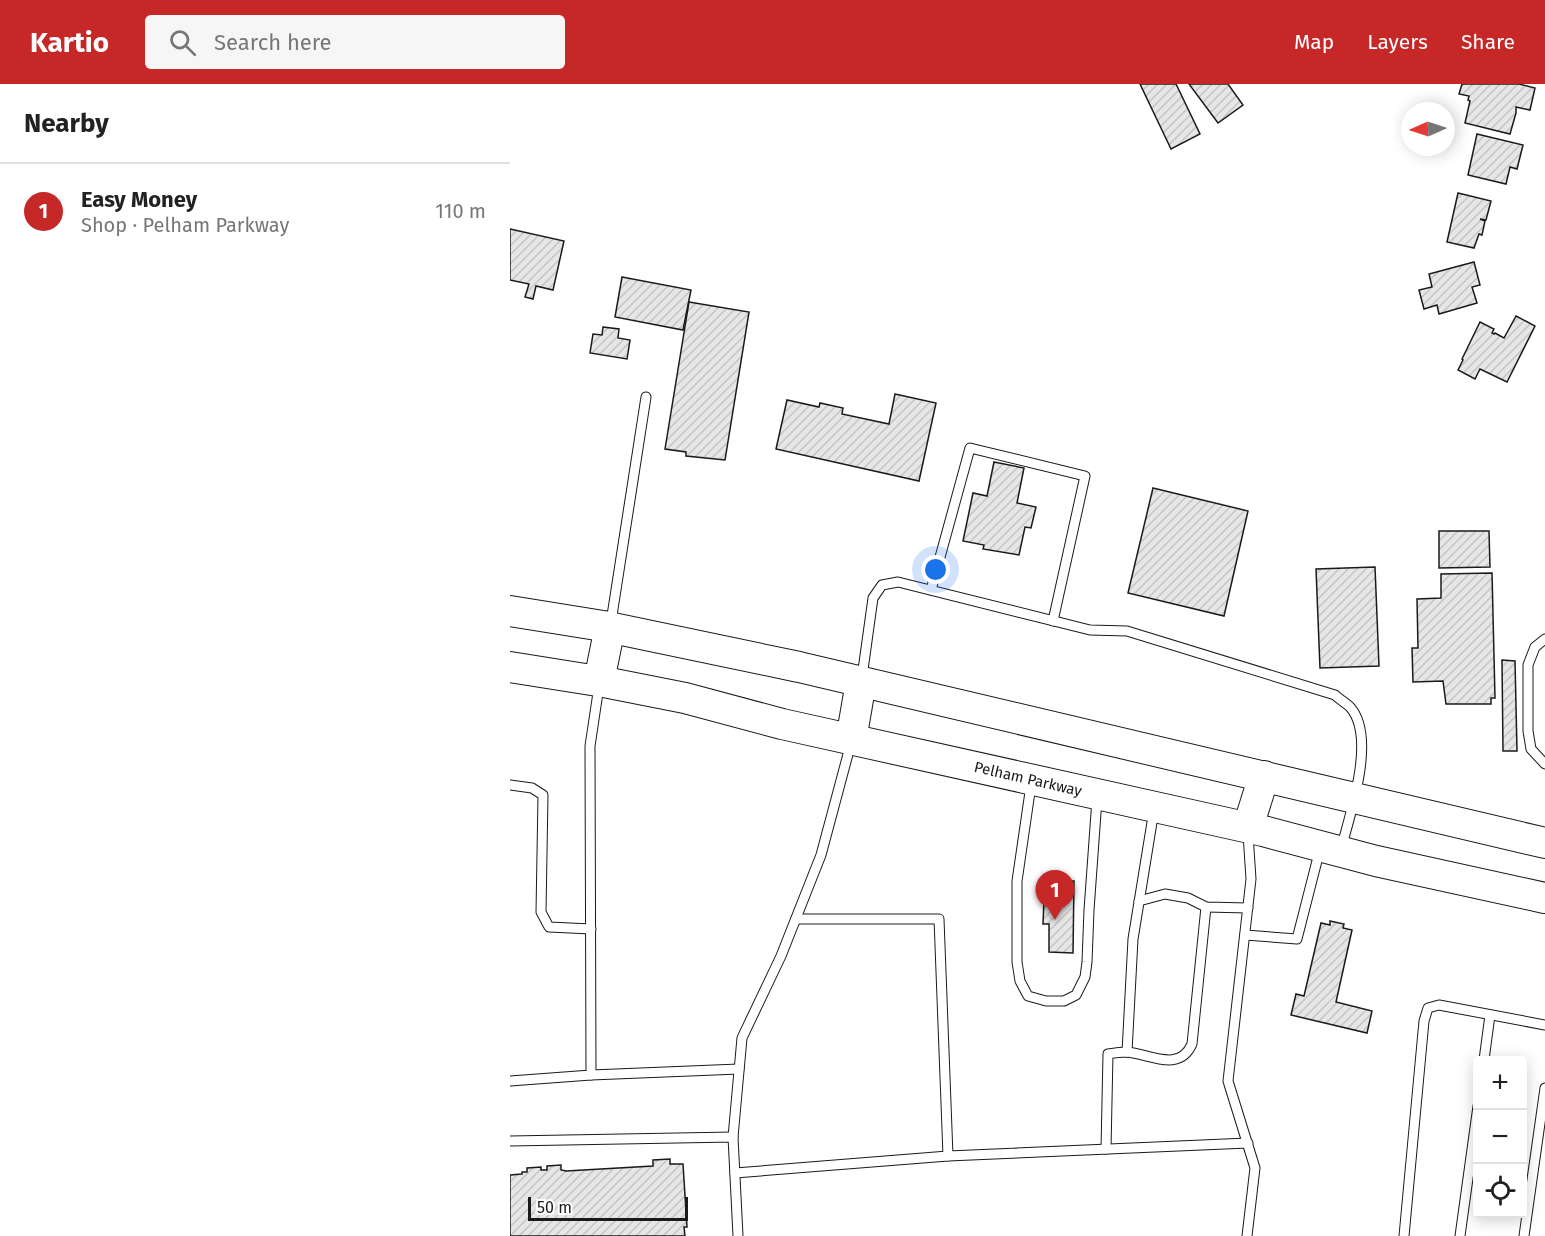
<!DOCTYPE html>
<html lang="en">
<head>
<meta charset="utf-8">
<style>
	body { margin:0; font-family:"Fira Sans",sans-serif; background:#f6f6f6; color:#222 }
	.controls { position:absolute; right:18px; bottom:18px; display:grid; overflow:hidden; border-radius:6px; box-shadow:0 3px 15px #0003 }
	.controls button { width:54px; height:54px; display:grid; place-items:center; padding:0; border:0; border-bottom:2px solid #e0e0e0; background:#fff; color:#222; font:30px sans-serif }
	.compass { position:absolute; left:891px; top:18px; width:54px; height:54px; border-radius:50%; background:#fff; box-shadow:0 3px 15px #0003; rotate:267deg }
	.scale { position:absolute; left:18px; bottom:15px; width:160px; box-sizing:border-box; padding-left:6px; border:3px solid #1a1a1a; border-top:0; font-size:16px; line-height:21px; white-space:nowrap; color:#1a1a1a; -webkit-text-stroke:4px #fff; paint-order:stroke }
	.you { position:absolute; left:426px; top:486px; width:21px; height:21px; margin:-15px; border:4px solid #fff; border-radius:50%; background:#1a73e8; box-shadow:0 0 0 9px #1a73e833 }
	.badge { display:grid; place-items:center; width:39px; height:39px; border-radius:50%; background:#c62828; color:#fff; font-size:20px; font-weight:700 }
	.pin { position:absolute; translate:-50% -50px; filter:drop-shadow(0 2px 3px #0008) }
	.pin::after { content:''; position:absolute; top:32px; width:21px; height:18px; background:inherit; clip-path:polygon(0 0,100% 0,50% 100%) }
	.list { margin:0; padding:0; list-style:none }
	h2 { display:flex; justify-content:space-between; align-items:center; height:78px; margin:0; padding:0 24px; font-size:26px }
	h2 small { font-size:20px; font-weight:400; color:#767676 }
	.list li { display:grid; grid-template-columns:39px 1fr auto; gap:18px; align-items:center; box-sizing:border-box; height:96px; padding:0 24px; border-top:2px solid #e0e0e0 }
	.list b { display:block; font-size:22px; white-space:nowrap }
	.list p { margin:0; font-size:20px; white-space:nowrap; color:#767676 }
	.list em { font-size:20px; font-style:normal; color:#767676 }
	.icon { flex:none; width:33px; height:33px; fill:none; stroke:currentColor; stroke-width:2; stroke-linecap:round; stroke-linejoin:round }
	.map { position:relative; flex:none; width:1035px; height:1152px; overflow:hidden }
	header { display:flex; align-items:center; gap:36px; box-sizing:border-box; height:84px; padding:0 30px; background:#c62828; color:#fff }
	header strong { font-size:28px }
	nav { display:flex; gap:33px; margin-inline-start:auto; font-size:21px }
	.search { width:420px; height:54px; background:#f6f6f6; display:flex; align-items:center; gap:15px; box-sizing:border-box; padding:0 21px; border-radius:6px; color:#767676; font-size:22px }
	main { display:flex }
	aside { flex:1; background:#fff }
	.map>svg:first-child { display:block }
</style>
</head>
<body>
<header>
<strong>Kartio</strong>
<div class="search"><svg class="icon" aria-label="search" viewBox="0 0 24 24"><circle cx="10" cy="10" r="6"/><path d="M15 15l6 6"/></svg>Search here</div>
<nav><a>Map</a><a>Layers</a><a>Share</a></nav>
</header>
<main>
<aside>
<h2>Nearby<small></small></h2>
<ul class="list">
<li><span class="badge">1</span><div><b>Easy Money</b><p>Shop · Pelham Parkway</p></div><em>110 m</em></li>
</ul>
</aside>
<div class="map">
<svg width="1035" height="1152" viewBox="0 0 1035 1152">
	<defs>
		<pattern id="building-hatch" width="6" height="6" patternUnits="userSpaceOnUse" patternTransform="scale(1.5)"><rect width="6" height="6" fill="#e6e6e6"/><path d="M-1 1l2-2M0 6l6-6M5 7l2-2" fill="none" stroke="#c5c5c5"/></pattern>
	</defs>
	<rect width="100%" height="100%" fill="#fff"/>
	<g fill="url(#building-hatch)" stroke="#1a1a1a" stroke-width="1.5">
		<path d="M630 0H666L690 50 661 65Z"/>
		<path d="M679 0H718L733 21 708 39Z"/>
		<path d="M952 0H1009L1025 4 1020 26 1006 23V29L1000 50 955 39 960 17 958 16 959 12 949 10Z"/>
		<path d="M967 50 1013 61 1007 85 1000 83 996 100 958 91Z"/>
		<path d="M948 109 981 117 976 136 970 135 975 137 972 151 969 150 964 164 937 158Z"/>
		<path d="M0 145 54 157 43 206 26 202 23 215 15 213 19 200 0 196Z"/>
		<path d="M964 178 970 201 962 203 967 219 929 230 927 221 914 225 909 206 922 203 919 190Z"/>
		<path d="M112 193 181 206 173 246 105 233Z"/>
		<path d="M179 218 239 228 215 376 176 372V368L155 365Z"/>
		<path d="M1006 232 1025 242 997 298 970 285 965 295 948 286 953 276 952 275 970 238 984 245 982 249 984 250 985 249 994 254Z"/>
		<path d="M93 243 109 245 108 254 120 256 117 275 80 269 83 250 92 251Z"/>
		<path d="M385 310 426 319 409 397 266 365 277 316 309 323 310 319 333 324 332 330 379 340Z"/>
		<path d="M484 378 514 384 507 419 526 423 521 444 515 443 509 471 473 465 474 461 453 457 463 409 477 412Z"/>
		<path d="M643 404 738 427 714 532 618 509Z"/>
		<path d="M929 447H979L980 483 929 484Z"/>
		<path d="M865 483 869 582 810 584 806 485Z"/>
		<path d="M982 489 985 614H981V620H936L933 597 903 598 902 564H908L907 515 931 514V490Z"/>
		<path d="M992 576 1005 577 1007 667H993Z"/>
		<path d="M539 797H564L563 869 539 868V840H533L534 815H538Z"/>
		<path d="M820 837 834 840 833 844 842 846 826 918 862 927 857 949 781 931 786 910 794 912 811 839 820 841Z"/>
		<path d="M160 1075V1080H173L177 1143H174L175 1152H0V1091L12 1090V1088H17V1084L31 1083V1086H37V1082L51 1081V1086L56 1087 143 1082V1076Z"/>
	</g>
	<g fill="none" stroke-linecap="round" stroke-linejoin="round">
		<defs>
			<g id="service">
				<path d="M421 506 460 364 575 392 543 537"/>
				<path d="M101 538 136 313"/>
				<path d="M1035 555 1025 563 1018 581V647L1021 665 1035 680"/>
				<path d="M352 593 363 514 372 501 388 498 580 546 617 547 825 611C829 615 836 619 840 623 867 653 840 730 831 765"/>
				<path d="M0 701 22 704 33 711 31 828 39 843 81 845"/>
				<path d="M521 701 507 797V878L510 897 518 912 536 917H554L566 911 575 893 577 878 579 826 587 715"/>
				<path d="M629 817 655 810 678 814 696 823 738 824"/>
				<path d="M286 835H429L438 1072 738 1059"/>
				<path d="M735 851 787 855 810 765"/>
				<path d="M617 968 623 855 644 726"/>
				<path d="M974 976 980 931"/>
				<path d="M81 991 229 985"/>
				<path d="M0 997 81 991 80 662 89 602"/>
				<path d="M223 1053 232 954 271 872 311 771 341 659"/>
				<path d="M0 1057 223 1053 228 1152"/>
				<path d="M596 1065 598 970C604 969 611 968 617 968 640 970 669 989 682 960L696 823"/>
				<path d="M225 1089 438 1072"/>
				<path d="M737 1152 745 1084 718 997 741 795 738 750"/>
				<path d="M894 1152 914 937 918 924 929 921 1035 941"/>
				<path d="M950 1152 968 1022"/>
				<path d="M1014 1152 1035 1004"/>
			</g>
			<g id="primary">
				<path d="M0 527 93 542 289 583 1035 759"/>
				<path d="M0 583 94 598 175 614 272 640 753 747 866 777 1035 814"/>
				<path d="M89 597 100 543"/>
				<path d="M341 656 351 598"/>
				<path d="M738 743 754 692"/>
			</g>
		</defs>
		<use href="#service" stroke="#1a1a1a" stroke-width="11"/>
		<use href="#primary" stroke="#1a1a1a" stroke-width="32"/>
		<use href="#service" stroke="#fff" stroke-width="9"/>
		<use href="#primary" stroke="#fff" stroke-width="30"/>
	</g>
	<g text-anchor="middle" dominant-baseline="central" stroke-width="4.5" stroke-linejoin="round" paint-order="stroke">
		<g font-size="15" fill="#1a1a1a" stroke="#fff">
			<text transform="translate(518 695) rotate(13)">Pelham Parkway</text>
		</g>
	</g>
</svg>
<div class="controls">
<button>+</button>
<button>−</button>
<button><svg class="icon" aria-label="locate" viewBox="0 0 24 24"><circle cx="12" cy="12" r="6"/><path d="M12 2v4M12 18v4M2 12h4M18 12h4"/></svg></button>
</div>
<svg class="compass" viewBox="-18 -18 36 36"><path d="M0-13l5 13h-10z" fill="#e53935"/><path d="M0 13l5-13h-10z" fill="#767676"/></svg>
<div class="scale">50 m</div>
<div class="you"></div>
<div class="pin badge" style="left:545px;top:836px">1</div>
</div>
</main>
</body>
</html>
